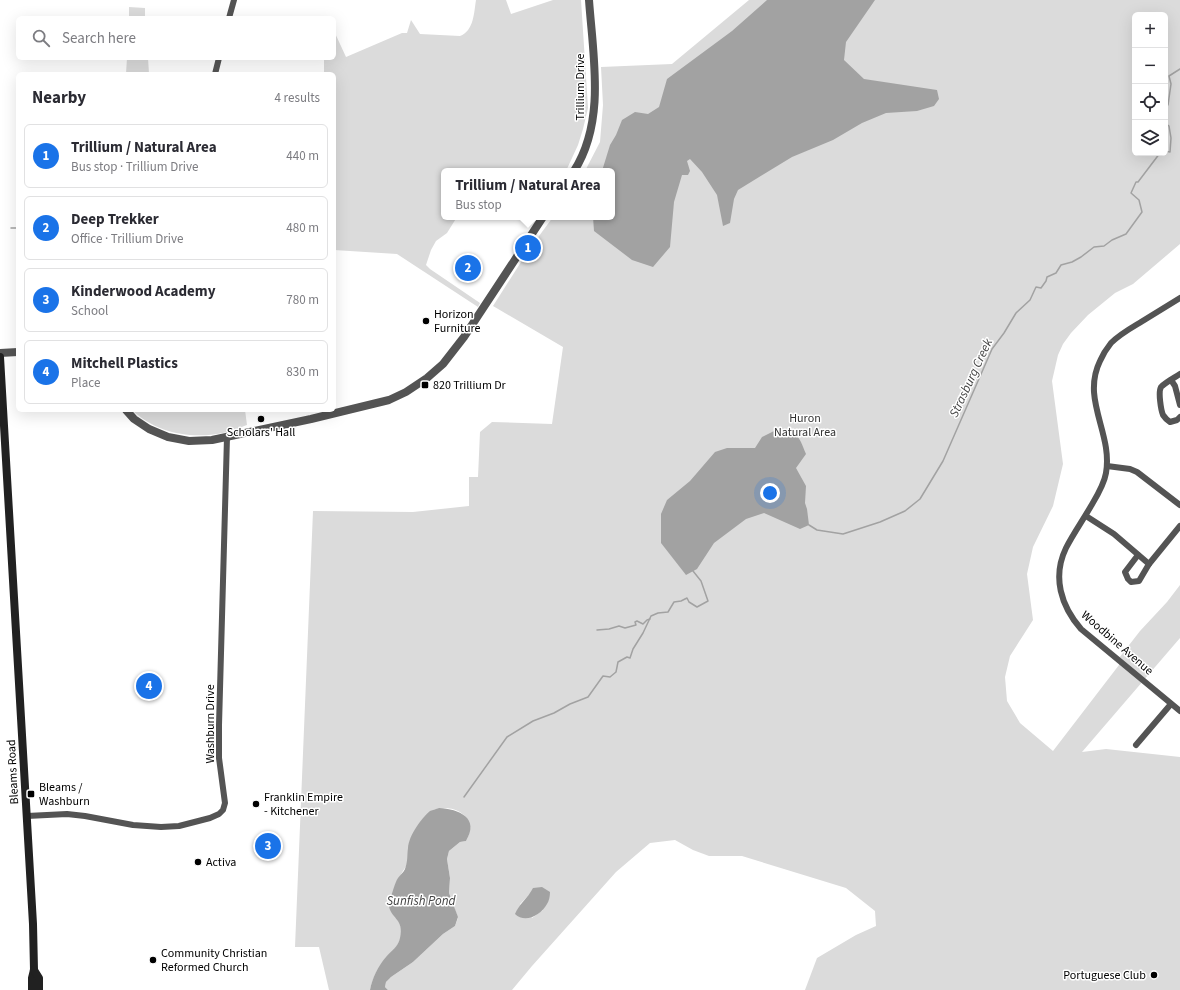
<!DOCTYPE html>
<html lang="en">
<head>
<meta charset="utf-8">
<style>
	body { margin:0; font-family:"Source Sans 3",sans-serif; background:#f2f2f3; color:#2b2b33 }
	.controls { position:absolute; right:12px; top:12px; display:grid; overflow:hidden; border-radius:6px; box-shadow:0 4px 16px #0002 }
	.controls button { width:36px; height:36px; display:grid; place-items:center; padding:0; border:0; border-bottom:1px solid #e1e1e2; background:#fff; color:#2b2b33; font:20px sans-serif }
	.you { position:absolute; left:770px; top:493px; width:14px; height:14px; margin:-10px; border:3px solid #fff; border-radius:50%; background:#1a73e8; box-shadow:0 0 0 6px #1a73e833 }
	.badge { display:grid; place-items:center; width:26px; height:26px; border-radius:50%; background:#1a73e8; color:#fff; font-size:13px; font-weight:700 }
	.pin { position:absolute; translate:-50% -50%; border:2px solid #fff; box-shadow:0 1px 4px #0006 }
	.popup { position:absolute; left:441px; top:168px; width:174px; height:52px; box-sizing:border-box; display:grid; place-content:center; border-radius:6px; background:#fff; filter:drop-shadow(0 1px 3px #0005); font-size:13px; white-space:nowrap; color:#7c7c81 }
	.popup b { font-size:15px; color:#2b2b33 }
	.popup::after { content:''; position:absolute; left:50%; top:100%; margin-left:-8px; border:8px solid transparent; border-top-color:#fff }
	.list { margin:0; padding:0; list-style:none }
	h2 { display:flex; justify-content:space-between; align-items:center; height:52px; margin:0; padding:0 16px; font-size:17px }
	h2 small { font-size:13px; font-weight:400; color:#7c7c81 }
	.list li { display:grid; grid-template-columns:26px 1fr auto; gap:12px; align-items:center; box-sizing:border-box; height:64px; margin:0 8px 8px; padding:0 8px; border:1px solid #e1e1e2; border-radius:6px }
	.list b { display:block; font-size:15px; white-space:nowrap }
	.list p { margin:0; font-size:13px; white-space:nowrap; color:#7c7c81 }
	.list em { font-size:13px; font-style:normal; color:#7c7c81 }
	.icon { flex:none; width:22px; height:22px; fill:none; stroke:currentColor; stroke-width:2; stroke-linecap:round; stroke-linejoin:round }
	.map { position:relative; flex:none; width:1180px; height:990px; overflow:hidden }
	.search { position:absolute; background:#fff; box-shadow:0 4px 16px #0002; left:16px; top:16px; width:320px; height:44px; display:flex; align-items:center; gap:10px; box-sizing:border-box; padding:0 14px; border-radius:6px; color:#7c7c81; font-size:15px }
	.panel { position:absolute; background:#fff; box-shadow:0 4px 16px #0002; left:16px; top:72px; width:320px; height:340px; border-radius:6px }
	.map>svg:first-child { display:block }
</style>
</head>
<body>
<div class="map">
<svg width="1180" height="990" viewBox="0 0 1180 990">
	<rect width="100%" height="100%" fill="#fff"/>
	<g fill="#dbdbdb" fill-rule="evenodd">
		<path d="M476 0H506L511 14 553 0H581L588 108 583 129 578 145 566 171H444V217H457L447 233 436 241 431 250 426 265 430 269 480 303 478 307 397 254 334 250V74H324V58H334V31L346 57 402 33H407L411 20 420 34 460 36C474 31 474 12 476 0Z"/>
		<path d="M749 0H1180V244L1133 284 1115 293 1088 315 1071 333 1063 344 1058 355 1052 381 1063 464 1053 506 1033 547 1027 574 1033 620 1010 656 1005 677 1007 701 1020 723 1053 751 1119 665V658L1140 631 1167 602 1180 585V638L1082 752 1106 749 1180 757V990H805L817 958 856 935 876 926 875 911 846 888 742 856H709L693 850 675 840 650 843 616 872 532 966 512 990H388L385 987 386 982 391 977 413 962 443 934 455 926 458 918 449 893 450 878 447 859 449 851 460 842 466 841C480 818 454 802 433 810L408 853C409 865 405 867 400 876 395 884 393 901 391 910 401 923 406 932 396 947 393 952 388 954 385 959 378 968 372 979 370 990H329L319 947H295L313 511 413 512 469 506V477H478L480 432 492 422 552 424 563 347 493 306 528 251 553 217H612V171H585L600 142 603 105 601 67 672 64ZM1135 15H1165V153H1135ZM529 895 543 910 532 918 520 904Z"/>
		<path d="M129 7 145 8V18H129Z"/>
		<path d="M127 58H148L149 74H126Z"/>
		<path d="M132 410H245L247 425C241 427 234 431 227 432 194 440 157 434 132 410Z"/>
	</g>
	<g fill="#a2a2a2">
		<path d="M767 0H875L846 42 844 60 864 79 937 90 939 99 934 106 917 111 886 113 862 123 833 140 792 157 738 190 734 199 730 223 723 226 717 195 702 172 690 159 687 161 690 171 688 175H682L674 202 670 247 653 267 632 260 594 231 593 217H612V171H602L610 145 616 135 622 120 635 112 648 114 659 107 667 79 732 31Z"/>
		<path d="M776 430C798 432 798 434 806 454L796 468 806 486 805 503 807 509 809 525 800 529 764 513 746 519 714 543 697 569 686 575 661 543V514L667 500 690 481 715 452 727 448H755L762 437Z"/>
		<path d="M439 808C459 809 480 818 466 841L460 842 449 851 447 859 450 878 449 893 458 917 455 926 443 934 413 962 391 977 386 982 385 987 388 990H370C372 979 378 966 386 957 391 951 398 947 400 938 405 919 389 917 389 905 390 900 395 882 398 878 400 875 404 872 405 869 408 861 407 855 408 848 409 835 421 819 430 811 433 810 436 809 439 808Z"/>
		<path d="M542 887 550 892C550 896 549 901 547 904 541 915 525 924 515 914 519 904 528 898 533 888Z"/>
	</g>
	<g fill="none" stroke-linecap="round" stroke-linejoin="round">
		<g stroke="#a2a2a2" stroke-width="1.5">
			<path d="M1165 107 1168 105 1171 84 1169 76 1180 69"/>
			<path d="M1165 123 1169 126 1171 138 1170 152 1165 151"/>
			<path d="M11 228H18"/>
			<path d="M809 525 817 530 843 534 880 522 905 511 920 499 943 461 992 349 1004 333 1016 313 1030 300 1036 287 1041 288 1046 281 1047 277 1056 273 1061 265 1072 262 1081 257 1094 247 1104 246 1112 240 1126 234 1142 212 1139 200 1131 193 1136 182H1138L1160 153"/>
			<path d="M597 630 609 629 619 626 625 628 636 625 635 622 637 621 643 624 647 620 650 619"/>
			<path d="M464 797 507 737 533 721 554 713 570 704 588 697 603 676 610 677 616 672 618 662 627 657 630 658 633 649 643 633 651 616 658 613 668 612 674 602 681 601 687 598 689 602 697 607 708 601 701 581 693 571"/>
		</g>
		<g stroke="#545454" stroke-width="6">
			<path d="M229 18 234 0"/>
			<path d="M215 74 219 58"/>
			<path d="M1180 298C1167 306 1154 314 1141 322 1131 328 1120 334 1111 343 1107 348 1103 354 1100 361 1081 400 1113 433 1106 473 1104 485 1097 496 1091 506 1083 520 1073 534 1066 548 1052 577 1061 606 1081 629L1180 711"/>
			<path d="M1180 374C1174 378 1166 382 1161 387 1158 392 1161 410 1163 415 1165 418 1167 420 1170 422L1177 420 1180 417"/>
			<path d="M1171 380 1175 386 1180 405"/>
			<path d="M1107 466 1130 469 1137 472 1180 505"/>
			<path d="M1086 516 1114 534 1149 564"/>
			<path d="M1138 555 1125 572 1128 579 1131 582 1139 581 1149 564 1180 526"/>
			<path d="M1136 745 1171 704"/>
			<path d="M27 816 67 814 85 816 133 825 161 827 179 826 210 818 219 814 223 810 225 803 219 758V725L227 437"/>
		</g>
		<g stroke="#545454" stroke-width="8">
			<path d="M574 171C606 121 593 56 589 0"/>
			<path d="M0 353 18 352"/>
			<path d="M126 410 134 419 149 429 168 437 189 441 212 440 311 419 389 400 406 392 427 378 443 364 464 337 543 217"/>
		</g>
		<g stroke="#212121" stroke-width="8">
			<path d="M0 357 33 924 34 970 32 978V990"/>
			<path d="M34 970 39 978V990"/>
		</g>
	</g>
	<g fill="#000" stroke="#fff" stroke-width="1.5">
		<circle cx="426" cy="321" r="4"/>
		<rect x="421" y="381" width="8" height="8" rx="2"/>
		<circle cx="261" cy="419" r="4"/>
		<rect x="27" y="790" width="8" height="8" rx="2"/>
		<circle cx="256" cy="804" r="4"/>
		<circle cx="198" cy="862" r="4"/>
		<circle cx="153" cy="960" r="4"/>
		<circle cx="1154" cy="975" r="4"/>
	</g>
	<g text-anchor="middle" dominant-baseline="central" stroke-width="3" stroke-linejoin="round" paint-order="stroke">
		<g font-size="12" fill="#000" stroke="#fff">
			<text transform="translate(580 87) rotate(-90)">Trillium Drive</text>
			<text transform="translate(1117 643) rotate(41)">Woodbine Avenue</text>
			<text transform="translate(210 724) rotate(-90)">Washburn Drive</text>
			<text transform="translate(13 772) rotate(-93)">Bleams Road</text>
		</g>
		<g font-size="12" fill="#000" stroke="#fff" text-anchor="start">
			<text x="434" y="314">Horizon<tspan x="434" dy="14">Furniture</tspan></text>
			<text x="433" y="385">820 Trillium Dr</text>
			<text x="261" y="432" text-anchor="middle">Scholars' Hall</text>
			<text x="39" y="787">Bleams /<tspan x="39" dy="14">Washburn</tspan></text>
			<text x="264" y="797">Franklin Empire<tspan x="264" dy="14">- Kitchener</tspan></text>
			<text x="206" y="862">Activa</text>
			<text x="161" y="953">Community Christian<tspan x="161" dy="14">Reformed Church</tspan></text>
			<text x="1146" y="975" text-anchor="end">Portuguese Club</text>
		</g>
		<g font-size="12" fill="#323232" stroke="#fff">
			<text x="805" y="418">Huron<tspan x="805" dy="14">Natural Area</tspan></text>
		</g>
		<g font-size="13" font-style="italic" fill="#434343" stroke="#fff">
			<text transform="translate(971 378) rotate(-65)">Strasburg Creek</text>
			<text x="421" y="901">Sunfish Pond</text>
		</g>
	</g>
</svg>
<div class="controls">
<button>+</button>
<button>−</button>
<button><svg class="icon" aria-label="locate" viewBox="0 0 24 24"><circle cx="12" cy="12" r="6"/><path d="M12 2v4M12 18v4M2 12h4M18 12h4"/></svg></button>
<button><svg class="icon" aria-label="layers" viewBox="0 0 24 24"><path d="M12 4l9 5-9 5-9-5zM3 14l9 5 9-5"/></svg></button>
</div>
<div class="you"></div>
<div class="pin badge" style="left:528px;top:248px">1</div>
<div class="popup"><b>Trillium / Natural Area</b>Bus stop</div>
<div class="pin badge" style="left:468px;top:268px">2</div>
<div class="pin badge" style="left:268px;top:846px">3</div>
<div class="pin badge" style="left:149px;top:686px">4</div>
<div class="search"><svg class="icon" aria-label="search" viewBox="0 0 24 24"><circle cx="10" cy="10" r="6"/><path d="M15 15l6 6"/></svg>Search here</div>
<section class="panel">
<h2>Nearby<small>4 results</small></h2>
<ul class="list">
<li><span class="badge">1</span><div><b>Trillium / Natural Area</b><p>Bus stop · Trillium Drive</p></div><em>440 m</em></li>
<li><span class="badge">2</span><div><b>Deep Trekker</b><p>Office · Trillium Drive</p></div><em>480 m</em></li>
<li><span class="badge">3</span><div><b>Kinderwood Academy</b><p>School</p></div><em>780 m</em></li>
<li><span class="badge">4</span><div><b>Mitchell Plastics</b><p>Place</p></div><em>830 m</em></li>
</ul>
</section>
</div>
</body>
</html>
